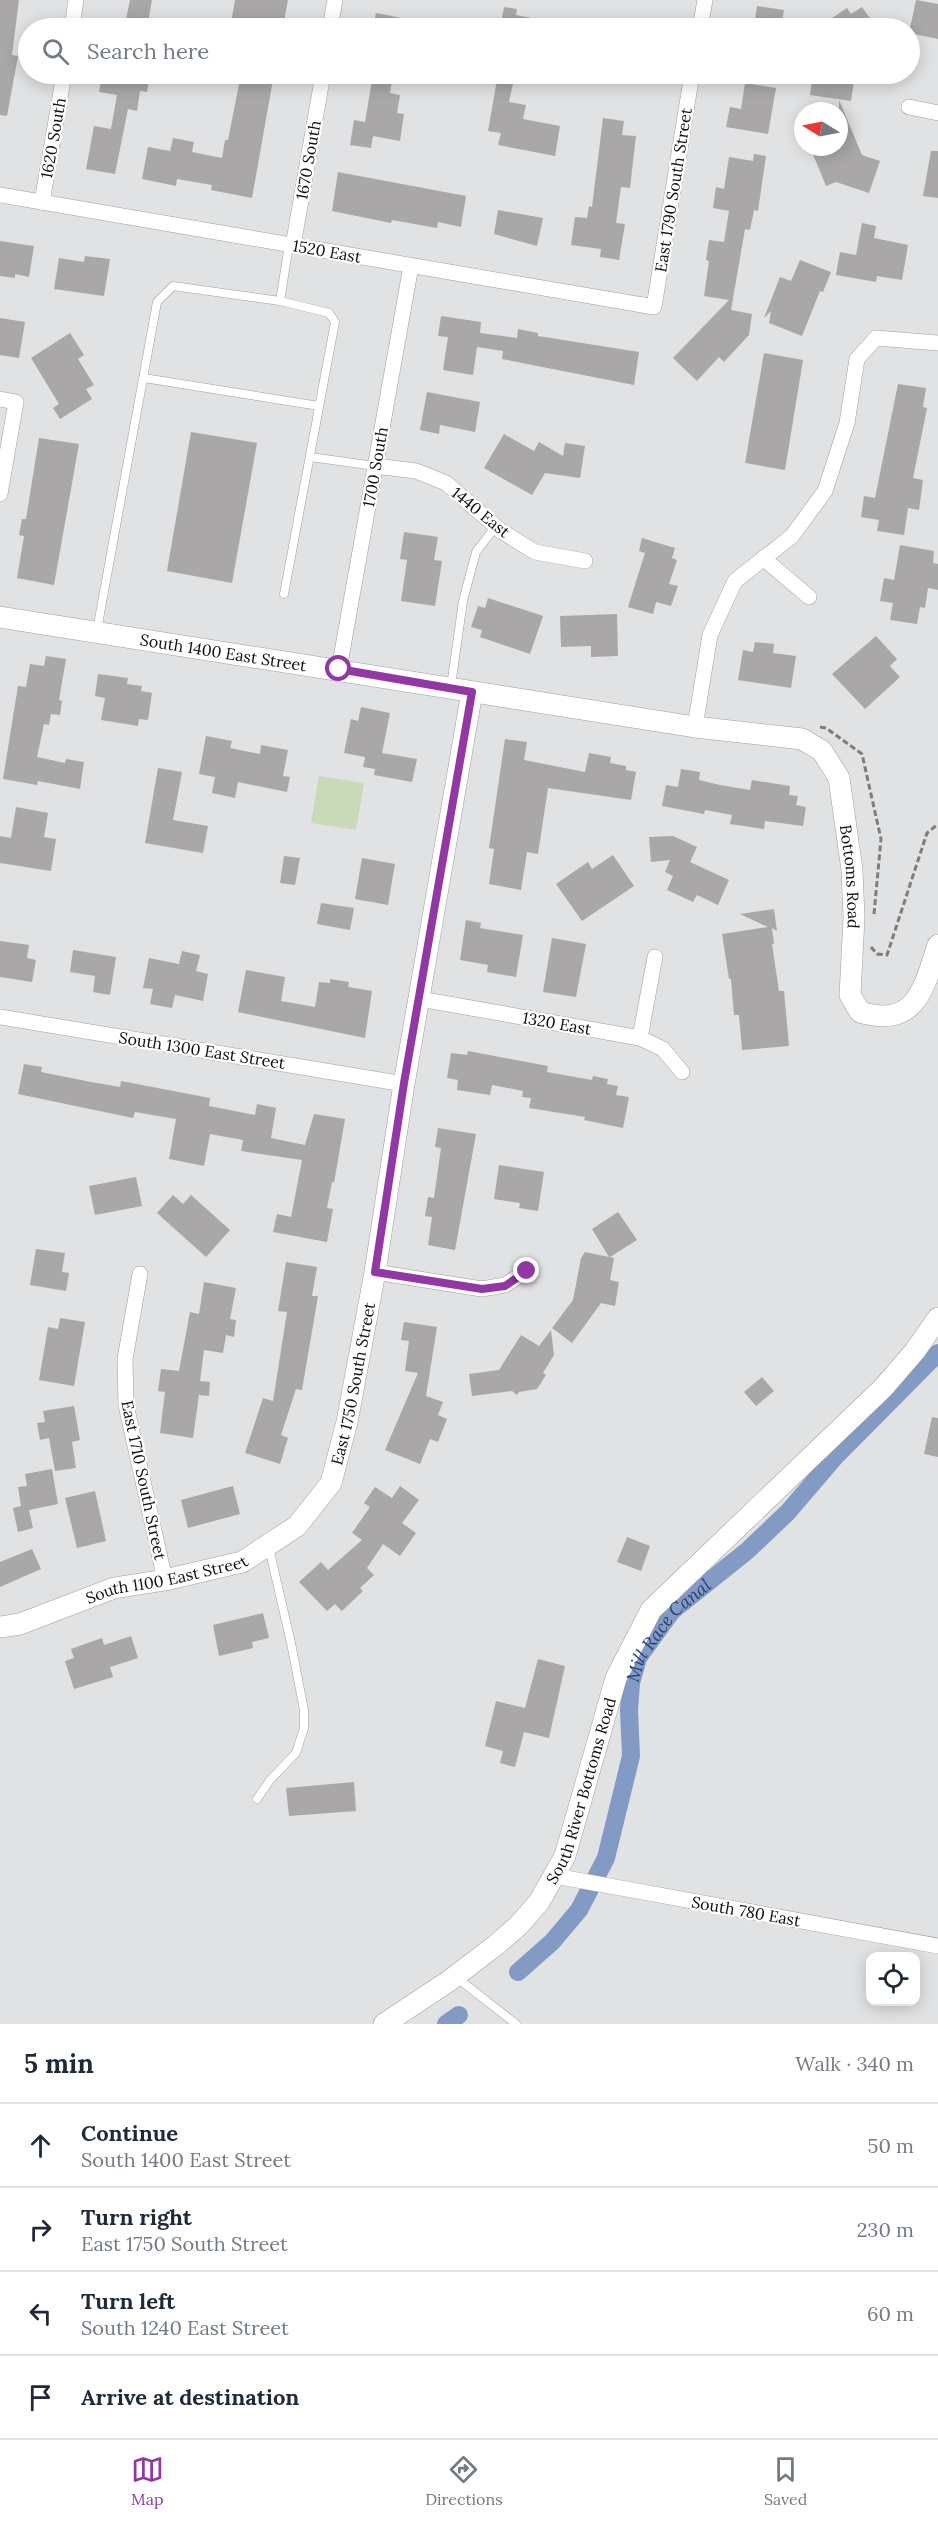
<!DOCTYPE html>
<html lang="en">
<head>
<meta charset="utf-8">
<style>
	body { margin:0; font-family:Lora,serif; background:#f6f6f7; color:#1f2937 }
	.controls { position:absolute; right:18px; bottom:18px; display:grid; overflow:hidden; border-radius:12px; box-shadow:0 3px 15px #0003 }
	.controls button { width:54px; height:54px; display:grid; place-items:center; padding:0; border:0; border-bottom:2px solid #e0e1e3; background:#fff; color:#1f2937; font:30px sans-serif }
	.compass { position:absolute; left:794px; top:102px; width:54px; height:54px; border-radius:50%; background:#fff; box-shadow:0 3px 15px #0003; rotate:280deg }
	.stop { position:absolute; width:18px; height:18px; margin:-14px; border:4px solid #9138a4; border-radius:50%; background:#fff }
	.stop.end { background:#9138a4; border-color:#fff; box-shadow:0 2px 6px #0008 }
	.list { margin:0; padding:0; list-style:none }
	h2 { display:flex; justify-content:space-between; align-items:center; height:78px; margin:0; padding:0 24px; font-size:26px }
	h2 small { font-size:20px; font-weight:400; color:#747a83 }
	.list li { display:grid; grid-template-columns:39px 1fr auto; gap:18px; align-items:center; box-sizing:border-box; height:84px; padding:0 24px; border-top:2px solid #e0e1e3 }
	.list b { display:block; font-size:22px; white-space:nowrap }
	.list p { margin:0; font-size:20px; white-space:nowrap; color:#747a83 }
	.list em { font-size:20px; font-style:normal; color:#747a83 }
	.icon { flex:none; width:33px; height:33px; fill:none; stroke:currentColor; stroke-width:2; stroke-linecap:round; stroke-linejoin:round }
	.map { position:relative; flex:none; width:938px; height:2024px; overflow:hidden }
	.search { position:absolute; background:#fff; box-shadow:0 3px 15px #0003; left:18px; right:18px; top:18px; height:66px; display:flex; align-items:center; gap:15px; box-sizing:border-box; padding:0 21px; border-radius:33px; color:#747a83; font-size:22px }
	.sheet { height:414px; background:#fff }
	nav { display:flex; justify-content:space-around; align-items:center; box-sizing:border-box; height:84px; border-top:2px solid #e0e1e3; background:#fff; font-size:16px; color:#747a83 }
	nav a { display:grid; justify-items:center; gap:3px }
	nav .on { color:#9138a4 }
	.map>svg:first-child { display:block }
</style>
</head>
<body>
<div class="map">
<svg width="938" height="2024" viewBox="0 0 938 2024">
	<rect width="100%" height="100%" fill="#e1e2e3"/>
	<path fill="#c9dab9" d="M319 776 364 783 356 830 311 823Z"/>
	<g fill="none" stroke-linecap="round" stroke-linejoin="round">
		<g stroke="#839bc4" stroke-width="18">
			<path id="s1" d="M518 1972 552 1942 579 1910 606 1858 631 1756 629 1710 631 1683 638 1658 672 1611 747 1551 788 1512 835 1457 938 1353"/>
			<path d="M446 2024 459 2015"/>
		</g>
	</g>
	<g fill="#a9a7a8">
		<path d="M0 0H19L12 55 18 56 7 116 0 115Z"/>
		<path d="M130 0H152L147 28 125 24Z"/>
		<path d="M235 0H288L283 27 272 25 271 28H230Z"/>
		<path d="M916 0 938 4V39L909 33Z"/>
		<path d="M757 6 784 10 781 28H754Z"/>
		<path d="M504 7 517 9 516 15 552 22V28H500Z"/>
		<path d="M862 7 877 28H832L834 27 829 20 847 8 851 14Z"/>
		<path d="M376 13 422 22 421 28H373Z"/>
		<path d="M102 74H150L147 92 140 91 137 111 128 109 115 174 86 169 94 126 111 129 117 95 99 92Z"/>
		<path d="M241 74H274L252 198 211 190 212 185 177 179 176 186 142 179 148 147 170 151 173 138 194 142 192 152 222 158 225 140H228Z"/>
		<path d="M373 74H393L390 93 400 95 397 113 404 114 400 141 373 136 371 148 350 145 354 120 365 122Z"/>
		<path d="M498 74H515L509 102 526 105 523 119 560 126 555 156 498 145 501 133 488 131Z"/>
		<path d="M813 74H855L851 101 810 95Z"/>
		<path d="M745 83 776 88 768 134 726 127 730 107 741 109Z"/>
		<path d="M839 100 862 155 880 161 869 193 836 182 826 186 810 147H839Z"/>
		<path d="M603 118 624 121 622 135 636 136 630 188 621 187 616 223 625 224 619 260 600 257 601 249 571 245 575 217 587 218 589 206 592 207Z"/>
		<path d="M931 151H938V198L923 196Z"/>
		<path d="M754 154 766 156 758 211 754 210 750 230 745 229 731 310 752 314 749 335 724 362 719 357 697 381 673 358 729 300 704 296 709 261 706 260 709 240 724 242 729 211 713 208 716 187 724 189 729 157 753 161Z"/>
		<path d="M338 172 466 196 461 227 438 222 437 228 392 220 391 223 332 211Z"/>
		<path d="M498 210 543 218 537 246 494 234Z"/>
		<path d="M862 223 876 226 874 238 908 245 902 280 877 276 876 282 836 275 840 252 856 255Z"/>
		<path d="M0 241 34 246 29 277 15 274V278L0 276Z"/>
		<path d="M85 256 110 259 104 296 54 289 59 258 84 262Z"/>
		<path d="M800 260 831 272 823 292 820 291 802 336 769 323 771 311 764 318 780 277 791 281Z"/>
		<path d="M441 316 481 322 480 333 517 338 518 329 538 333V336L639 352 634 385 502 359 503 351 477 347 473 375 443 370 448 337 438 336Z"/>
		<path d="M0 318 25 322 19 358 0 355Z"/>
		<path d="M70 333 84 355 78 359 94 385 86 389 92 399 60 419 53 408 59 404 31 358Z"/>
		<path d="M764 353 803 360 785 470 745 463Z"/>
		<path d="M898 384 926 388 923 407 927 408 913 478 923 480 919 510 908 508 904 535 877 531 879 520 861 517 864 496 875 498Z"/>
		<path d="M427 392 480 402 475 432 440 425 439 434 420 430Z"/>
		<path d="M191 432 257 443 232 583 167 571Z"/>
		<path d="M504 434 534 451 539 442 563 456 565 443 585 446 580 478 545 473 532 495 484 468Z"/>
		<path d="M39 438 79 444 54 585 17 578 24 536 19 535 22 519H26Z"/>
		<path d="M404 532 438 537 434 560 442 561 435 606 401 601 407 560 400 559Z"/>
		<path d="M642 538 675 548 672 558 677 560 669 584 678 586 671 606 656 602 653 614 628 607 645 553 639 551Z"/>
		<path d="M900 545 934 551 933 563 938 564V590L928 588 925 608 920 607 917 624 890 620 893 603 880 601 884 578 894 580Z"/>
		<path d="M488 598 543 616 530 654 480 637 482 630 471 627 478 606 485 608Z"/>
		<path d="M617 614 618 656 591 657V646L561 647 560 616Z"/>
		<path d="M876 636 897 659 890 666 900 677 865 709 832 674Z"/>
		<path d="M755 642 774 644 773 653 796 656 791 688 738 680 743 650 753 652Z"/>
		<path d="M46 656 66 659 59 700 62 701 60 715 51 714 49 725 44 724 37 757 65 763 66 759 84 762 80 789 38 781 37 785 3 779 18 686 26 687 30 664 44 666Z"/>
		<path d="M98 674 128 678 127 684 142 686 141 691 152 693 148 720 139 719 138 726 101 720 105 698 95 696Z"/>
		<path d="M361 707 390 713 382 753 417 759 412 782 374 775 375 769 363 767 365 757 344 753 351 719 358 721Z"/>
		<path d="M206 736 232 741 230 748 260 754 261 745 288 750 283 776 290 777 287 792 238 782 235 798 212 793 215 777 199 774Z"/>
		<path d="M505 739 527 742 524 760 585 772 589 753 611 757 610 763 626 766V770L636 772 631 800 548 788 538 854 527 852 521 890 489 884 494 849 489 848Z"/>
		<path d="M158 768 182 772 173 820 208 826 203 853 145 843Z"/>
		<path d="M681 769 700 772 699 780 720 785 750 790 752 780 790 786 789 795 798 796 796 805 806 807 803 826 765 821 764 829 730 824 732 815 705 810 704 814 662 806 666 785 678 787Z"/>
		<path d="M16 807 48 813 44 837 56 839 51 871 0 863V836L11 838Z"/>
		<path d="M673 836 697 847 690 862 729 880 718 905 697 895 693 902 667 890 673 876 665 872 670 860 651 862 649 837Z"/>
		<path d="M613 855 634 886 582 921 556 884 588 862 592 869Z"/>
		<path d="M284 856 300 858 295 885 280 883Z"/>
		<path d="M362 858 395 864 388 905 355 899Z"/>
		<path d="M321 903 354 908 350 930 317 924Z"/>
		<path d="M774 909 777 931 772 928 774 944H772L779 991H784L789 1046 742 1050 739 1015H734L731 979H729L722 934 768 927 740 914Z"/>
		<path d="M466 920 481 923 480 928 523 935 516 977 487 972 488 965 460 960Z"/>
		<path d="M552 938 586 944 576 997 543 992Z"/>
		<path d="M0 941 29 945 27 958 36 960 32 982 0 977Z"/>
		<path d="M73 950 116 957 110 995 93 992 95 976 70 972Z"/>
		<path d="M182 951 200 955 196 971 208 974 203 1001 175 995 172 1008 150 1004 153 989 143 988 149 958 179 964Z"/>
		<path d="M246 970 285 977 281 1001 315 1007 319 982 330 983V979L349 982 348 987 372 991 365 1038 238 1012Z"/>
		<path d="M468 1051 548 1066 547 1072 592 1080 593 1076 608 1079 607 1084 618 1086 616 1095 629 1097 623 1128 584 1120 585 1117 529 1108 531 1098 522 1097 523 1091 492 1085 490 1095 457 1090 458 1080 447 1078 451 1053 467 1055Z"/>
		<path d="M24 1064 42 1067 41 1072 91 1082 120 1087 121 1081 210 1098 209 1106 255 1115 257 1104 276 1108 271 1138 305 1145 314 1114 345 1119 334 1183 332 1182 327 1208 333 1209 327 1242 273 1232 277 1214 291 1217 302 1160 241 1151 243 1140 210 1134 204 1166 169 1159 176 1119 135 1112 133 1118 18 1094Z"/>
		<path d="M438 1128 476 1134 455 1250 428 1245 432 1217 425 1216 428 1197 434 1198 441 1148 435 1147Z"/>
		<path d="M499 1165 544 1172 538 1211 519 1208 520 1203 494 1199Z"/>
		<path d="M136 1177 142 1206 95 1215 89 1186Z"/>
		<path d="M173 1195 183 1204 191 1195 230 1230 206 1257 157 1213Z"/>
		<path d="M618 1212 637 1240 610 1257 614 1258 610 1280 619 1282 615 1306 601 1303 572 1343 552 1328 573 1300 581 1258 585 1252 609 1257 592 1229Z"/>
		<path d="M36 1249 65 1253 62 1272 69 1273 66 1291 30 1285Z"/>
		<path d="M286 1262 317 1267 312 1296H318L302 1390 296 1389 281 1435 288 1438 280 1464 245 1453 263 1398 273 1401 287 1312 278 1311Z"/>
		<path d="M204 1282 236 1288 230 1319 236 1320 234 1337 226 1335 223 1353 204 1350 200 1381 210 1382 209 1396 199 1395 193 1438 160 1433 165 1392 158 1391 161 1369 179 1371 190 1312 199 1314Z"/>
		<path d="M60 1318 85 1322 74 1386 39 1380 48 1327 58 1329Z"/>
		<path d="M404 1322 437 1327 426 1396 443 1402 438 1415 447 1419 438 1442 430 1439 420 1464 385 1450 418 1373 405 1371 409 1341 401 1340Z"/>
		<path d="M551 1330 554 1355 543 1373 546 1375 537 1389 519 1392 517 1395 512 1391 472 1396 469 1374 499 1370 521 1335 539 1346Z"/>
		<path d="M762 1377 774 1391 756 1406 744 1392Z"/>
		<path d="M74 1406 80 1440 72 1442 76 1468 55 1471 49 1438 40 1440 37 1423 45 1422 43 1411Z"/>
		<path d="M932 1417 938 1418V1457L924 1454Z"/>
		<path d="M52 1469 58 1504 29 1510 33 1528 18 1532 13 1508 21 1506 18 1487 27 1486 25 1474Z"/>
		<path d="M233 1486 240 1514 188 1528 181 1500Z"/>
		<path d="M400 1486 419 1500 402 1523 416 1533 400 1556 383 1544 367 1568 374 1575 360 1588 363 1591 342 1611 335 1604 327 1611 299 1582 321 1562 328 1570 362 1540 352 1533 370 1507 364 1503 375 1487 392 1498Z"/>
		<path d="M95 1491 106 1541 77 1548 65 1498Z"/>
		<path d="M627 1537 650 1546 641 1571 617 1562Z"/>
		<path d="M32 1549 41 1569 0 1587V1562Z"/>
		<path d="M263 1613 269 1638 252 1642 253 1648 219 1656 213 1625Z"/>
		<path d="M131 1636 138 1658 110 1667 113 1677 74 1689 65 1661 74 1658 71 1649 102 1638 104 1645Z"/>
		<path d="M538 1659 565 1666 549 1738 524 1732 515 1767 500 1763 503 1751 485 1746 496 1701 525 1708Z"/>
		<path d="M354 1782 356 1811 289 1816 286 1788Z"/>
	</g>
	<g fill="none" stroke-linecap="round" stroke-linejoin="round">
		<defs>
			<g id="lane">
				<path d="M280 301 329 313 335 322 284 594"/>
				<path d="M144 378 319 406"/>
				<path d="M310 457 375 466"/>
				<path d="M97 630 157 302 173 286 280 301 289 245"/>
				<path d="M451 686 463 601 476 552 496 526"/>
				<path d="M257 1799 270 1780 296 1753 304 1728V1710L291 1643 269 1548"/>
				<path d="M456 1977 516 2024"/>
			</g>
			<g id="street">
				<path d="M72 28 76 0"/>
				<path d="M330 28 335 0"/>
				<path d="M700 28 705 0"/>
				<path d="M909 107 938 113"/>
				<path d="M0 195 654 307 692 74"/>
				<path d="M42 202 64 74"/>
				<path d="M293 246 323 74"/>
				<path d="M0 399 16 402 0 494"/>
				<path d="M375 466 416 471 446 483 501 531 535 552 585 561"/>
				<path d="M763 558 809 597"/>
				<path d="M339 669 411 266"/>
				<path d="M695 727 710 635 735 581 792 536 825 491 847 423 857 359 876 338 938 343"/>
				<path d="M420 999 640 1038 663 1049 682 1072"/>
				<path d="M0 1017 404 1084"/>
				<path d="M640 1038 655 957"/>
				<path d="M375 1272 482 1289 505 1285 527 1271"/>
				<path d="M140 1274 125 1359 126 1405 165 1580"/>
				<path d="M555 1876 938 1946"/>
			</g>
			<g id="secondary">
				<path id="s2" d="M0 617 695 727 802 739 822 751 839 778 852 870 854 918 850 995 860 1012C916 1029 924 988 938 945"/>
				<path id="s3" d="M0 1627 20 1624 114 1588 165 1580 242 1562 297 1526 331 1483 347 1422 375 1272 404 1084 472 692"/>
				<path id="s4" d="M384 2024 449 1981 496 1945 519 1925 539 1902 565 1856 616 1678 651 1610 883 1388 915 1351 938 1318"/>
			</g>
		</defs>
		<use href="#lane" stroke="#9e9fa0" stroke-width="9"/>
		<use href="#street" stroke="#9e9fa0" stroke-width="16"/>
		<use href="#secondary" stroke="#9e9fa0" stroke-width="22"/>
		<g stroke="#7d7d7e" stroke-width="3" stroke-dasharray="6 3" stroke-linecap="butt">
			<path d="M820 727 826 728 862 754 881 839 874 914"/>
			<path d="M871 947 877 954 887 955 927 833 938 824"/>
		</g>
		<use href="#lane" stroke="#fff" stroke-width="8"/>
		<use href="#street" stroke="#fff" stroke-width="15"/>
		<use href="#secondary" stroke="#fff" stroke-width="21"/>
	</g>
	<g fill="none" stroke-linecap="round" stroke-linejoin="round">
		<path stroke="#9138a4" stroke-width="8" d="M339 669 472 692 404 1083 375 1272 482 1289 505 1286 527 1271"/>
	</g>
	<g text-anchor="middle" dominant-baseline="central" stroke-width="4.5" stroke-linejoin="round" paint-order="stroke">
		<g font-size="16" fill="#0f0f0f" stroke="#fff">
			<text transform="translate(53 138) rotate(-80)">1620 South</text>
			<text transform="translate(308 160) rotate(-80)">1670 South</text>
			<text transform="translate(673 190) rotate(-81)">East 1790 South Street</text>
			<text transform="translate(327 251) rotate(10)">1520 East</text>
			<text transform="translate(375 467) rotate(-80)">1700 South</text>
			<text transform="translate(481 512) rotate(39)">1440 East</text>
			<text stroke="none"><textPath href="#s2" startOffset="226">South 1400 East Street</textPath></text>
			<text stroke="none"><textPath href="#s2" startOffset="966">Bottoms Road</textPath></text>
			<text transform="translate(557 1023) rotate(10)">1320 East</text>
			<text transform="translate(202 1050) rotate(9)">South 1300 East Street</text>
			<text stroke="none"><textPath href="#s3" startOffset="474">East 1750 South Street</textPath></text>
			<text transform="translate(144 1480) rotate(78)">East 1710 South Street</text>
			<text stroke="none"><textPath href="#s3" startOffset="174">South 1100 East Street</textPath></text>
			<text stroke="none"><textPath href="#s4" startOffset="318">South River Bottoms Road</textPath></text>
			<text transform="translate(746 1911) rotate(10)">South 780 East</text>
		</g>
		<g font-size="18" font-style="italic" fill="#254277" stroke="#fff">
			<text stroke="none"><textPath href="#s1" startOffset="390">Mill Race Canal</textPath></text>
		</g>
	</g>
</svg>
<div class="controls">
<button><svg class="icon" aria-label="locate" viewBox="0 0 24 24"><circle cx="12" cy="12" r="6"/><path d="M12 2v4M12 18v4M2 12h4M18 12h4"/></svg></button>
</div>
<svg class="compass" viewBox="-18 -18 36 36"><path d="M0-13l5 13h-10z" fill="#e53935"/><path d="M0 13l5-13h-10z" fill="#747a83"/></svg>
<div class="stop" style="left:339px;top:669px"></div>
<div class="stop end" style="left:527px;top:1271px"></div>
<div class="search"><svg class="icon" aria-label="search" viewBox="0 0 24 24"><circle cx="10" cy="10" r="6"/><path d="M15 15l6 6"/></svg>Search here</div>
</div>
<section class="sheet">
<h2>5 min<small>Walk · 340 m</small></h2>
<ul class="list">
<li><svg class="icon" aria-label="ahead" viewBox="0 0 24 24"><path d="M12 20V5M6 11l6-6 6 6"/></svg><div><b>Continue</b><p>South 1400 East Street</p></div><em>50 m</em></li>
<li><svg class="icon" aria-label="right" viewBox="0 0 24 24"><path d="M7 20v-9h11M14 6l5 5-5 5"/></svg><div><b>Turn right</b><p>East 1750 South Street</p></div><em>230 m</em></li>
<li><svg class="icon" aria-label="left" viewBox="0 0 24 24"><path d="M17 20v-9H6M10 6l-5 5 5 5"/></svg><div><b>Turn left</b><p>South 1240 East Street</p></div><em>60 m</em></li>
<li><svg class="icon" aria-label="arrive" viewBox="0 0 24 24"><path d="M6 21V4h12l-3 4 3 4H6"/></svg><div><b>Arrive at destination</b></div></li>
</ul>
</section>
<nav>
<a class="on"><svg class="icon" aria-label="map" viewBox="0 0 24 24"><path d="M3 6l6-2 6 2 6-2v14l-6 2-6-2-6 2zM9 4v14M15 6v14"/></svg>Map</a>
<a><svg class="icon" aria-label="directions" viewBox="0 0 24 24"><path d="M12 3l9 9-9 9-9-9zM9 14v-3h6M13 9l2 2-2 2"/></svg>Directions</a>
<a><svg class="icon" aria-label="saved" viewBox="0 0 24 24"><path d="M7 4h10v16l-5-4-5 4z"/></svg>Saved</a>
</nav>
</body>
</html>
